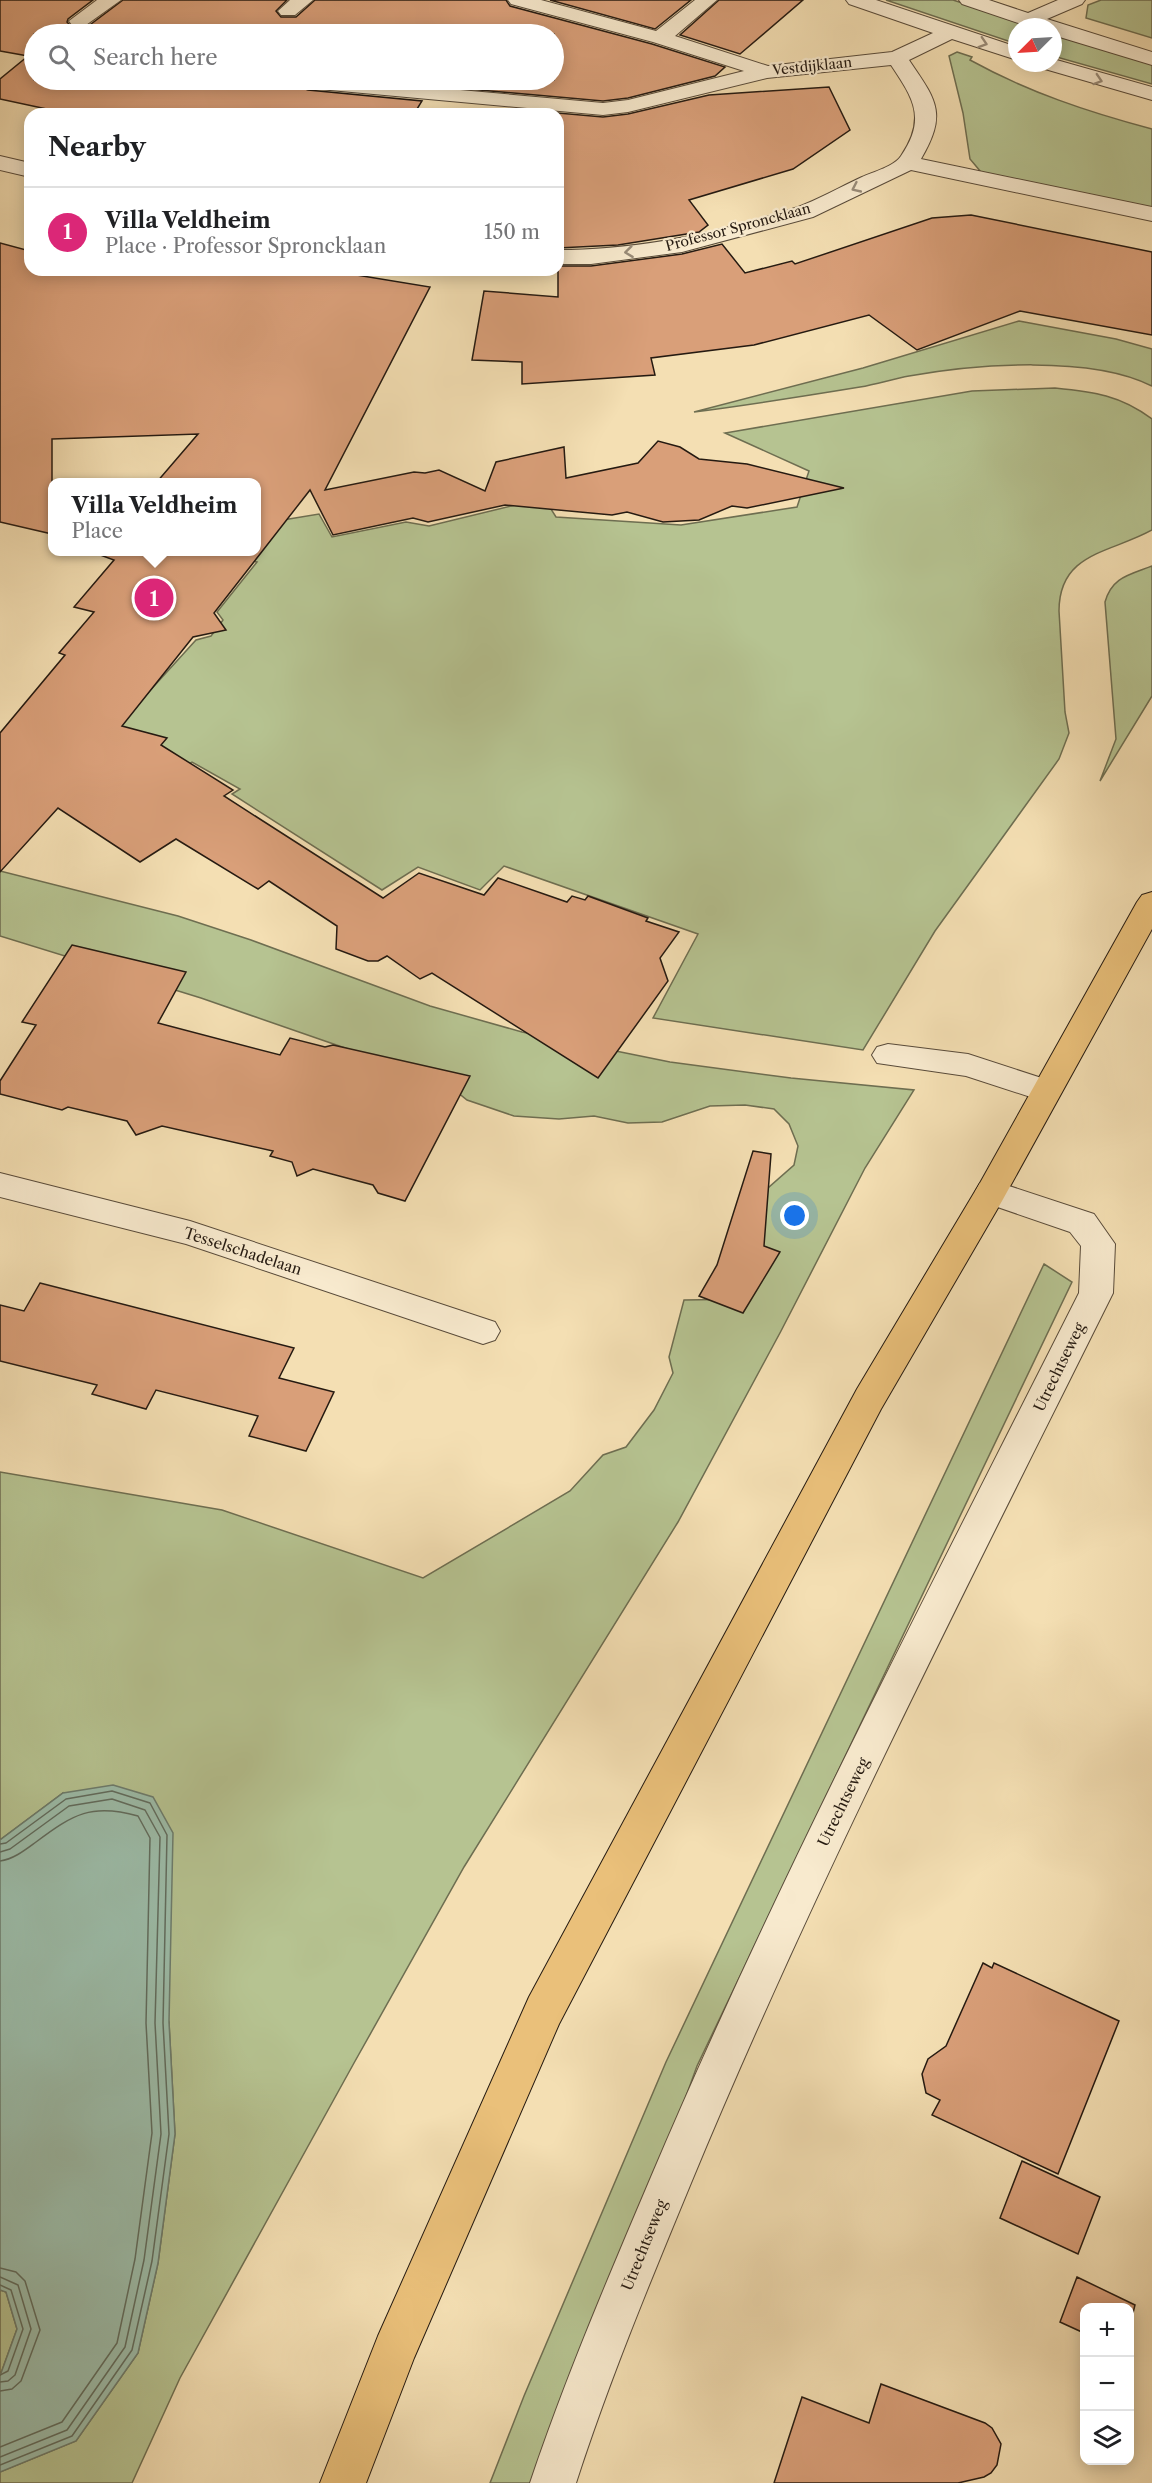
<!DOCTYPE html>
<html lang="en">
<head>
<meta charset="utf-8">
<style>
	body { margin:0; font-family:"Libre Caslon Text",serif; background:#f2f2f2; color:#202124 }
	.controls { position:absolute; right:18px; bottom:18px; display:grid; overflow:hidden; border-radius:12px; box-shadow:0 3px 15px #0003 }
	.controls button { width:54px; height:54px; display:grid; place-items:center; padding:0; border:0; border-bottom:2px solid #e0e0e0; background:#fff; color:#202124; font:30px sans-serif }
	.compass { position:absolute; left:1008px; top:18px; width:54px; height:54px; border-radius:50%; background:#fff; box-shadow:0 3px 15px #0003; rotate:246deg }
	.you { position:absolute; left:795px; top:1216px; width:21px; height:21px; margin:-15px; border:4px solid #fff; border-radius:50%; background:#1a73e8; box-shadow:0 0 0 9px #1a73e833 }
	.badge { display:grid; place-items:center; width:39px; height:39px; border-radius:50%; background:#db2777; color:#fff; font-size:20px; font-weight:700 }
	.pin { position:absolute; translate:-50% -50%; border:3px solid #fff; box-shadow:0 2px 6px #0006 }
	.popup { position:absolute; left:48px; top:478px; width:213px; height:78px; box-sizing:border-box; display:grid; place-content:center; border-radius:12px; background:#fff; filter:drop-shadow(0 2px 4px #0005); font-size:20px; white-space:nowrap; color:#757577 }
	.popup b { font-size:22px; color:#202124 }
	.popup::after { content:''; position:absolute; left:50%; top:100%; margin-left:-12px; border:12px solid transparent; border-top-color:#fff }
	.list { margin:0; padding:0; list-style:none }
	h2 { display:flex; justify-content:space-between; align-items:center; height:78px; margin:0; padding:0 24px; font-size:26px }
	h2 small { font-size:20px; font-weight:400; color:#757577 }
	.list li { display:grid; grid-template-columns:39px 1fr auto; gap:18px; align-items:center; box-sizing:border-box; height:90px; padding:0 24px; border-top:2px solid #e0e0e0 }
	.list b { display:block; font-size:22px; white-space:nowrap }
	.list p { margin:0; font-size:20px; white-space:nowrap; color:#757577 }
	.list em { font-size:20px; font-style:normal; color:#757577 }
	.icon { flex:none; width:33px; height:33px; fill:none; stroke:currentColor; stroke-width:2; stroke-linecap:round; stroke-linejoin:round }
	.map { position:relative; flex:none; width:1152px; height:2483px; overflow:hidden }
	.search { position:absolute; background:#fff; box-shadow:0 3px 15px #0003; left:24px; top:24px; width:540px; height:66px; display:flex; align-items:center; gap:15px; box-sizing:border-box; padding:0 21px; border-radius:33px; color:#757577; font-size:22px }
	.panel { position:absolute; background:#fff; box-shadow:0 3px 15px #0003; left:24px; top:108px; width:540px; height:168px; border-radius:18px }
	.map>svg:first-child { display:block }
</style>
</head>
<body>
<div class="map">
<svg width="1152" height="2483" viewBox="0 0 1152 2483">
	<rect width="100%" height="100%" fill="#f4dfb3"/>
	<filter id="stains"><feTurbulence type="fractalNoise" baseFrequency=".00333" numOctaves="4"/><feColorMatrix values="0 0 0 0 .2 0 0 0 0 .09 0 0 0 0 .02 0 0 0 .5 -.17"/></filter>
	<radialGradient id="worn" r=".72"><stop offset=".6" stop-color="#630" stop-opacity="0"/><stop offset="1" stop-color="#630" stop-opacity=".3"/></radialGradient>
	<g fill="#b6c391" stroke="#6e6e51" stroke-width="1.5">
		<path d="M886 0H953L1037 27H1017V44Z"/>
		<path d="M1101 0H1152V38L1086 18 1088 5Z"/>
		<path d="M1053 32 1152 62V84L1053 56Z"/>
		<path d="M957 52 972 57 970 60C1028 92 1088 112 1152 129V208L981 172 970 159 963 113 949 56Z"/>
		<path d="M1019 321 1116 339 1152 349V386C1091 355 976 364 909 376 893 379 877 384 860 387 805 396 749 405 694 412L863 368Z"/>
		<path d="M1055 388C1094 392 1120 395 1152 419V530C1111 553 1059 552 1059 611L1065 712 1069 733 1059 759 935 931 863 1050 653 1018 698 934 504 866 480 890 418 867 382 890 232 794 240 789 192 762 173 774 95 751 196 640 211 636 223 620 217 612 257 562 217 552H256L283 520 319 514 332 537 406 522 429 526 544 498 556 517 681 525 797 507 809 471 725 433 972 391Z"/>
		<path d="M1152 566V696L1100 781 1116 739 1105 602C1112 577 1129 575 1152 566Z"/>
		<path d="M0 871 178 916 251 940 430 1006 522 1032 670 1062 791 1078 914 1090 865 1168 781 1331 678 1522 464 1867 354 2063 180 2378 132 2483H0V2472L76 2441 138 2353 158 2263 175 2134 169 2022 63 1793 0 1840V1472L222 1510 423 1578 570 1491 603 1455 626 1447 654 1410 673 1373 669 1357 684 1300 750 1299 768 1188 794 1165 798 1146 789 1124 774 1109 745 1105 710 1106 662 1122 628 1123 594 1116 559 1119 514 1116 467 1100 446 1083 201 998 0 936Z"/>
		<path d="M1044 1264 1072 1282 697 2066 546 2483H490L524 2396 666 2062Z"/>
		<path d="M0 2290 6 2292 17 2329 0 2376Z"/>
	</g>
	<path fill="#9cbdaa" stroke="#6c7c6d" stroke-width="1.5" d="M113 1785 153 1797 173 1833 169 2022 175 2134 158 2263 138 2353 76 2441 0 2472V2376L17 2329 6 2292 0 2290V1840L63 1793Z"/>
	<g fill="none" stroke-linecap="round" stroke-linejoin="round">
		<g stroke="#606c5e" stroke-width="1.5">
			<path d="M0 1844 6 1843 66 1799 112 1791 150 1803 167 1835 163 2023 169 2134 152 2261 132 2350 72 2436 0 2465"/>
			<path d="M0 1852 10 1849 69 1806 112 1799 145 1810 160 1837 155 2023 161 2134 144 2260 125 2347 67 2430 0 2457"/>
			<path d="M0 1861C14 1859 25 1850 36 1842 73 1814 92 1803 138 1816L150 1838 146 2023 152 2133 135 2259 117 2343 62 2422 0 2447"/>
			<path d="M0 2268 16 2272 25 2281 40 2330 21 2381 12 2389 0 2391"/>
			<path d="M0 2277 18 2285 31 2329 15 2375 8 2381 0 2382"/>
			<path d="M0 2285 11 2290 23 2329 8 2371 0 2375"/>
		</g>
	</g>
	<g fill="#d99f79" stroke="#251a11" stroke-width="1.5">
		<path d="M0 0H93L68 19 67 22 72 27H87L123 0H287L276 11 281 17H296L315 0H506L510 6 652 44 725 67 715 76 628 98 603 101 368 80H554V34H34V80H297L299 87 308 90 422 101 414 114H70L0 99V79L28 56 0 51Z"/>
		<path d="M550 0H691L655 29Z"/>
		<path d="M719 0H803L740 54 680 35Z"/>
		<path d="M829 87 850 130 793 169 689 200 708 225 699 232 618 245 558 248V113L603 117 628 114 709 95Z"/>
		<path d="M971 215 1152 252V335L1020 311 917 350 869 315 754 345 651 358 655 375 522 384V362L472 360 484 291 558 297V266H591L682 254 722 244 745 273 792 261 795 264 932 218Z"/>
		<path d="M0 243 30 251V270H326L430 287 325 490 414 472 425 473 439 470 485 491 496 462 564 447 566 478 638 463 658 441 680 447 699 459 747 464 844 488 747 508 732 506 699 520 663 522 627 512 612 515 505 505 428 522 413 518 333 535 310 490 214 613 226 630 193 637 122 726 167 738 161 745 233 790 224 796 383 898 419 873 484 895 498 878 567 902 572 896 585 900 588 896 648 918 646 921 679 932 660 958 668 981 598 1078 432 973 420 979 387 956 378 961H368L336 949 337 926 269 881 258 889 176 839 140 862 58 808 0 872V733L65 655 59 653 94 612 74 607 114 560 95 553 256 552V483H156L198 434 52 439V534L0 522Z"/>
		<path d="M72 945 186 972 158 1023 280 1055 290 1038 325 1047 333 1045 470 1076 405 1201 378 1193 373 1185 313 1169 297 1176 292 1162 270 1156 273 1151 162 1126 136 1135 127 1121 68 1107 62 1110 0 1094V1081L36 1025 22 1022Z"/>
		<path d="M753 1151 771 1154 764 1246 780 1252 743 1313 699 1296 717 1265Z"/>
		<path d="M40 1283 294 1348 279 1378 334 1392 306 1451 249 1436 258 1416 156 1390 146 1409 92 1394 97 1385 0 1361V1305L24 1311Z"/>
		<path d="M983 1963 992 1968 994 1963 1119 2021 1058 2174 932 2115 940 2100 926 2093 922 2074 928 2059 946 2046Z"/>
		<path d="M1022 2161 1100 2197 1078 2254 1000 2218Z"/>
		<path d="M1077 2277 1135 2305 1130 2325V2307H1084V2333L1060 2322Z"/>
		<path d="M881 2384 985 2423 992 2428 1001 2444 997 2465 991 2473 984 2477 958 2483H774L802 2397 869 2423Z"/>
	</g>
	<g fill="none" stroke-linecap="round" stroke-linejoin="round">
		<defs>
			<g id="minor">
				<path d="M97 0H121L86 25H72L69 21Z"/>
				<path d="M290 0H313L295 15H281L278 11Z"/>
				<path d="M508 0H541L656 31 695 0H717L675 36 768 66 892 52 933 33 849 4 846 0H876L1017 47V60L952 39 909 60C936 100 948 113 921 159L1152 207V221L911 170 813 217 682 252 591 264H558V250C638 250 719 233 795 208 818 200 840 187 862 177 873 172 895 166 901 156 927 118 913 98 891 65L767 78 628 112 603 115 308 88 301 86 298 82 299 80H349L603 103 628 100 744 71 653 42 511 4Z"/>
				<path d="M959 0H989L1028 13 1058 0H1085L1082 4 1047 19 1152 52V65L1053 35V27H1030L962 4Z"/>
				<path d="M1053 59 1152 87V100L1038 67 1035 63H1053Z"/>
				<path d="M0 156 30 163V177L0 170Z"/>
				<path d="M888 1044 968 1054 1057 1083 1062 1091 1057 1099 1046 1102 966 1076 877 1063 872 1055 877 1047Z"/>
				<path d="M0 1173 190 1221 495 1322 500 1331 495 1340 483 1344 186 1244 0 1197Z"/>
				<path d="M991 1180 1094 1214 1115 1244 1113 1293C967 1587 817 1879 691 2183 650 2282 609 2381 576 2483H530C565 2379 608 2278 651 2177 779 1875 932 1585 1079 1293L1081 1246 1070 1232 980 1201 975 1192 980 1183Z"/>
			</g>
			<path id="major" d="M1152 892V929L1002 1201 881 1409 559 2024 414 2358 366 2483H320L378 2336 529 1997 857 1389 980 1183 1137 902 1142 895Z"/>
		</defs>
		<use href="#minor" stroke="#594b3a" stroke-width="2"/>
		<use href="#major" stroke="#251a11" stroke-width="2"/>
		<use href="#minor" fill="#f8eace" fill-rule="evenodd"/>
		<use href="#major" fill="#eac07a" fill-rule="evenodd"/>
	</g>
	<defs><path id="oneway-chevron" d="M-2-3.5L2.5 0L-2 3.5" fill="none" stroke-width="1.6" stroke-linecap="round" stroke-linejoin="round" transform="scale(1.5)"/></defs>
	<g stroke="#998c79">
		<use href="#oneway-chevron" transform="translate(983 43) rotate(18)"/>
		<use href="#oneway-chevron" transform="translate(1098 80) rotate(18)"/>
		<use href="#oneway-chevron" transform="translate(856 188) rotate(155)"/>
		<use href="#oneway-chevron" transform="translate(629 252) rotate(173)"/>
	</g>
	<g text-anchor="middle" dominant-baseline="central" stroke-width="4.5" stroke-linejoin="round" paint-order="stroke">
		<g font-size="14" fill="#251a11" stroke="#f8eace">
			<text transform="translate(812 66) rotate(-6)">Vestdijklaan</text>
			<text transform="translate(738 227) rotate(-15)">Professor Sproncklaan</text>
		</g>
		<g font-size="15" fill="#251a11" stroke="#f8eace">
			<text transform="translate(243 1251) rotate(18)">Tesselschadelaan</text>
			<text transform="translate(1059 1367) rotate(-64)">Utrechtseweg</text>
			<text transform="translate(843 1802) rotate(-64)">Utrechtseweg</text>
			<text transform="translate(644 2245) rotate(-68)">Utrechtseweg</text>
		</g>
	</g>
	<rect width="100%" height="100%" filter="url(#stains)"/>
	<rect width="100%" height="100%" fill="url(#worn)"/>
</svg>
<div class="controls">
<button>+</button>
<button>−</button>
<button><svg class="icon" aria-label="layers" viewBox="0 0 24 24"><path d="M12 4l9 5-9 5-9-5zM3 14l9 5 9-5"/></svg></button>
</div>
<svg class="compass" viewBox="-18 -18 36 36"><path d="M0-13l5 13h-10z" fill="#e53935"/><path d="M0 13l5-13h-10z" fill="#757577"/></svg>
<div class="you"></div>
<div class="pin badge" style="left:154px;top:598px">1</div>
<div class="popup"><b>Villa Veldheim</b>Place</div>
<div class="search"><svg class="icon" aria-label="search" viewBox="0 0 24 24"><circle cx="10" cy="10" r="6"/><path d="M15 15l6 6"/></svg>Search here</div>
<section class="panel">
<h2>Nearby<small></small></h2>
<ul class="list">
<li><span class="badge">1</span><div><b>Villa Veldheim</b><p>Place · Professor Sproncklaan</p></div><em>150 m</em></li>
</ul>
</section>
</div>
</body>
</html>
